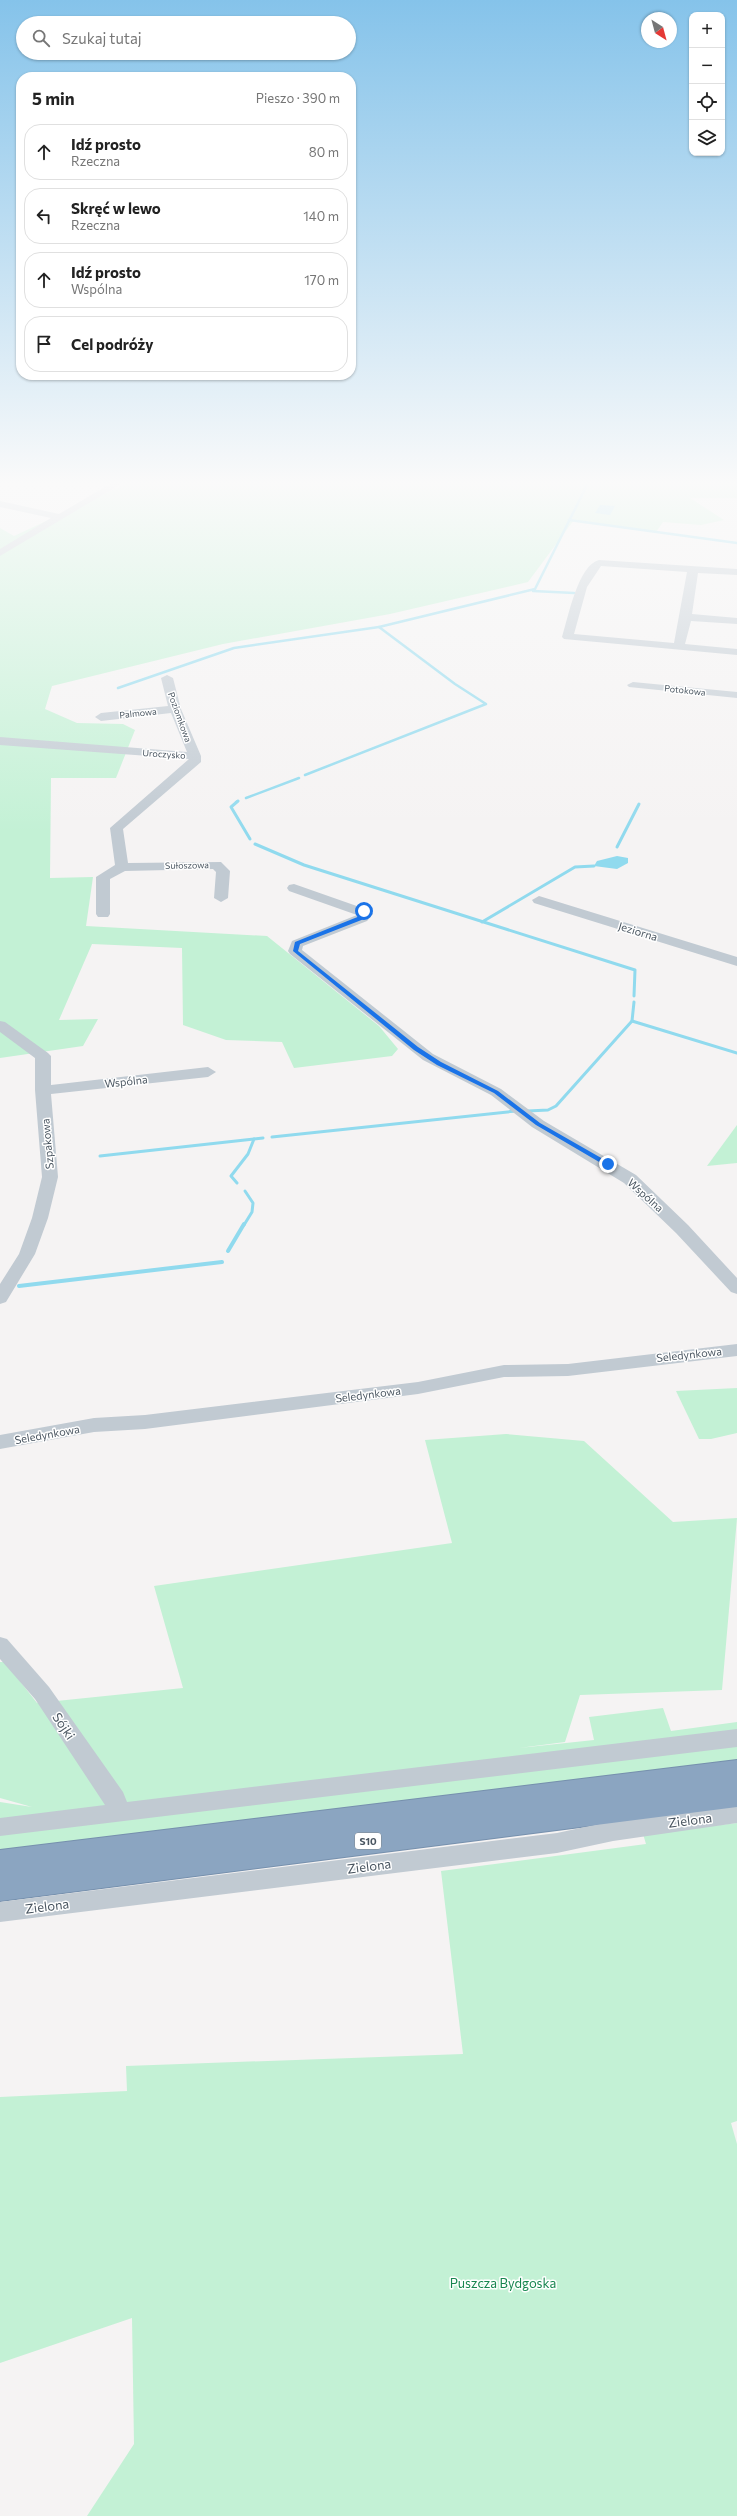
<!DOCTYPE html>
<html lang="pl">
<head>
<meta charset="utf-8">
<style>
	body { margin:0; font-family:Commissioner,sans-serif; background:#f2f2f2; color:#222 }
	.controls { position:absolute; right:12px; top:12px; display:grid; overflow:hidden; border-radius:8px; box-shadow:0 1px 3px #0004 }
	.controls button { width:36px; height:36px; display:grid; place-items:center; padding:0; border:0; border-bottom:1px solid #e0e0e0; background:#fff; color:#222; font:20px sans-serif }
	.compass { position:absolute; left:641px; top:12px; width:36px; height:36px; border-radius:50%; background:#fff; box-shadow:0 1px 3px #0004; rotate:144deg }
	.stop { position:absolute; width:12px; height:12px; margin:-9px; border:3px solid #1a73e8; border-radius:50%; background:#fff }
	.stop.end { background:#1a73e8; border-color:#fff; box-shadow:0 1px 4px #0008 }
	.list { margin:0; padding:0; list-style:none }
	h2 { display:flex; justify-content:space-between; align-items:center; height:52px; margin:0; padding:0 16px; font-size:17px }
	h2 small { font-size:13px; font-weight:400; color:#767676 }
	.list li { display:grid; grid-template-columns:26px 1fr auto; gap:12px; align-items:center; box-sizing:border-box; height:56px; margin:0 8px 8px; padding:0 8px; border:1px solid #e0e0e0; border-radius:16px }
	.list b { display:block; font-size:15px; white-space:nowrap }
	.list p { margin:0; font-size:13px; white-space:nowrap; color:#767676 }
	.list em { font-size:13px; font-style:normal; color:#767676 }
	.icon { flex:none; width:22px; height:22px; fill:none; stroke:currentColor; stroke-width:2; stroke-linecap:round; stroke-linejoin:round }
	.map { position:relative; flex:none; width:737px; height:2516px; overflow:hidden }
	.search { position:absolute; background:#fff; box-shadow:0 1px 3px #0004; left:16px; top:16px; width:340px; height:44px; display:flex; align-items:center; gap:10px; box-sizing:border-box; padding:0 14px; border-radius:22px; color:#767676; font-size:15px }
	.panel { position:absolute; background:#fff; box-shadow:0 1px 3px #0004; left:16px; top:72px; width:340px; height:308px; border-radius:16px }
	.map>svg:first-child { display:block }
</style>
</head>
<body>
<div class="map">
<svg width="737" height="2516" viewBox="0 0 737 2516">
	<rect width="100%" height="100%" fill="#f5f3f3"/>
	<g fill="#c3f1d5">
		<path d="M132 481H737V498H690L724 520 701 525 663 522 656 532 574 520 528 582 390 614 223 644 52 686 45 709 77 723 123 724 135 730 116 778H51L50 878 93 877 86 926 267 936 379 1026 398 1049 392 1056 294 1068 282 1042 226 1040 183 1025 182 948 92 944 59 1020 98 1019 83 1046 0 1058V528L14 536Z"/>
		<path d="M737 1125V1163L707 1166Z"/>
		<path d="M737 1388V1433L711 1439H699L676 1391Z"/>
		<path d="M506 1434 584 1441 673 1522 737 1518 722 1690 580 1695 565 1742 519 1748 594 1740 589 1717 663 1708 671 1731 737 1722V1760L0 1851V1802L32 1807 0 1798V1662H5L37 1703 183 1688 154 1586 452 1543 425 1440Z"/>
		<path d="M737 1823V2121L731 2123 737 2144V2516H87L134 2444 132 2318 0 2363V2097L127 2091 126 2066 463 2054 441 1871 646 1844 643 1834Z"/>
	</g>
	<g fill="#90daee">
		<path d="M600 505 615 506 610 515 595 513Z"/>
		<path d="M617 856 628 858V863L617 869 594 866 597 861Z"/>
	</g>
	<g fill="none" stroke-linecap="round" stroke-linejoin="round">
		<g stroke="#90daee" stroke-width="2.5">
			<path d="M569 520 737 543"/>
			<path d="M533 591 574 593"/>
			<path d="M118 688 234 648 379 627"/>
			<path d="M305 775 486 704 455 684 379 627 535 589 589 481"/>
			<path d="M246 798 299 778"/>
			<path d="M236 802 238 801"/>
		</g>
		<g stroke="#90daee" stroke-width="3">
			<path d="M238 801 231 807 250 839"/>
			<path d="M255 844 304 865 635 970 634 996"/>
			<path d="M617 847 639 804"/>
			<path d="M482 922 575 867 594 866"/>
			<path d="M632 1021 737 1053"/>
			<path d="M528 1111 548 1110 556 1106 632 1021 634 1002"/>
			<path d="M272 1137 516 1111"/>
			<path d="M100 1156 254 1139"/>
			<path d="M237 1183 231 1176 248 1154 254 1139 263 1138"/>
			<path d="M244 1225 252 1212 253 1203 245 1191"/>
		</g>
		<g stroke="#90daee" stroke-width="4">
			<path d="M228 1251 244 1224"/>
			<path d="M19 1286 222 1262"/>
		</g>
		<defs>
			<path id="highway" d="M737 1760V1807L0 1901V1850Z"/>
		</defs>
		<use href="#highway" stroke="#7690ad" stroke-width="2"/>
		<g fill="#c1cad2" fill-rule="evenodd">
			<path d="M115 481H126L0 556V549L51 518 0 507V501L59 514Z"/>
			<path d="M599 560 737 569V575L698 573 692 614 737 618V624L691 621 685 644 737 649V655L564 639 562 637C568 618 578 565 599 560ZM601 566 687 572 674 643 574 634 587 587Z"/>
			<path d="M167 675 173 678 181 709 201 756V762L123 829 128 863 221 862 230 871 228 898 221 902 214 898 216 872 213 869 125 871 110 879V914L108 917H98L96 914V877L115 865 110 828 189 759 0 745V737L187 752 171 713 101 721 95 717 101 713 168 706 161 678Z"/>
			<path d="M633 682 737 692V698L629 687 627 685Z"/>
			<path d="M294 884 371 911 373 914 367 921 303 946 302 950 433 1054 501 1089 544 1121 636 1175 688 1225 737 1278V1294L731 1292 676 1233 624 1183 532 1127 491 1095 423 1060 290 954 288 951 292 941 357 915 289 891 287 888 289 885Z"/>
			<path d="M539 896 737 957V966L534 903 532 900Z"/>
			<path d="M0 1021 5 1022 48 1053 51 1056V1085L208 1067 216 1072 208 1077 51 1094 58 1177 48 1218 35 1254 6 1302 0 1304V1284L19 1254 32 1218 42 1177 35 1090V1058L0 1032Z"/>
			<path d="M737 1344V1356L568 1376 504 1377 418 1394 145 1429 94 1432 0 1449V1435L94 1418 145 1415 418 1382 504 1365 568 1364Z"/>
			<path d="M0 1637 7 1639 49 1687 123 1792 127 1802 737 1729V1747L0 1836V1818L105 1805 35 1699 0 1659Z"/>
			<path d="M737 1805V1823L613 1841 557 1853 0 1922V1902L557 1833 613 1821Z"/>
		</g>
		<use href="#highway" fill="#8ba5c1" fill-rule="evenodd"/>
	</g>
	<linearGradient id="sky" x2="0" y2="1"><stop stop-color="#85c3ea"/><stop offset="0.58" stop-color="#fafafa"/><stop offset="1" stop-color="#fafafa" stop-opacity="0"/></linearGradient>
	<rect width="737" height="833" fill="url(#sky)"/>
	<path fill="#1a73e8" d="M362 910 369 914 364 919 300 944 298 951 418 1047 441 1062 498 1091 540 1123 610 1163V1166H606L536 1125 494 1093 437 1065 414 1050 293 951 295 942 360 916 363 914Z"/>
	<g text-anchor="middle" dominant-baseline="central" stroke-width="3" stroke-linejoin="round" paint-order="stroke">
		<g font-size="9" fill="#4a5661" stroke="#fff">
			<text transform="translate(685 690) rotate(6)">Potokowa</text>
			<text transform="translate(138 713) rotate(-6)">Palmowa</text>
			<text transform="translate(180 717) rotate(70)">Poziomkowa</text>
			<text transform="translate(164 754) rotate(4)">Uroczysko</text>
			<text transform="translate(187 865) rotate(-1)">Sułoszowa</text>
		</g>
		<rect fill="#fff" stroke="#808990" stroke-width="1" x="355" y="1833" width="26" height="16" rx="3"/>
		<g font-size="10" font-weight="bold" fill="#4a5661">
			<text x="368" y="1841">S10</text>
		</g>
		<g font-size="11" fill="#4a5661" stroke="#fff">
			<text transform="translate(638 931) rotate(17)">Jeziorna</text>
			<text transform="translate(126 1081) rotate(-6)">Wspólna</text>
			<text transform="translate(47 1144) rotate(-95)">Szpakowa</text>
			<text transform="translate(646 1195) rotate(42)">Wspólna</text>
			<text transform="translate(689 1354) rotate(-6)">Seledynkowa</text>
			<text transform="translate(368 1394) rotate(-7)">Seledynkowa</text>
			<text transform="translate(47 1434) rotate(-10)">Seledynkowa</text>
		</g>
		<g font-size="13" fill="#4a5661" stroke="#fff">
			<text transform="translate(64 1726) rotate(56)">Sójki</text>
			<text transform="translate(690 1820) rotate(-7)">Zielona</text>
			<text transform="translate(369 1866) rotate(-7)">Zielona</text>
			<text transform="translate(47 1906) rotate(-7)">Zielona</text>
		</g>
		<g font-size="13" fill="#17864f" stroke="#fff">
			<text x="503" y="2283">Puszcza Bydgoska</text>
		</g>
	</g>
</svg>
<div class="controls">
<button>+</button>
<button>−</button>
<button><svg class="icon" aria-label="locate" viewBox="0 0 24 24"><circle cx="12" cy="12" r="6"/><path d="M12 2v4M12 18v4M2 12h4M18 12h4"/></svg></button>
<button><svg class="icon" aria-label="layers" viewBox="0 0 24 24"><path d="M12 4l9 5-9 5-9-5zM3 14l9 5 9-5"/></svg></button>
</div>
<svg class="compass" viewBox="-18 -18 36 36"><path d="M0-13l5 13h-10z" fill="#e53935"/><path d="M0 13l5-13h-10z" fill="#767676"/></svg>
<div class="stop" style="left:364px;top:911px"></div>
<div class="stop end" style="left:608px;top:1164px"></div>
<div class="search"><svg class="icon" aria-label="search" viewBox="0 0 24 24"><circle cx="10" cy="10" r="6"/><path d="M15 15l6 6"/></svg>Szukaj tutaj</div>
<section class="panel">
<h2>5 min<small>Pieszo · 390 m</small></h2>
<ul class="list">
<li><svg class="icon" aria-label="ahead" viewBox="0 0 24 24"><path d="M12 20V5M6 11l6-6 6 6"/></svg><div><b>Idź prosto</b><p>Rzeczna</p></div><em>80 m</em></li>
<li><svg class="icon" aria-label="left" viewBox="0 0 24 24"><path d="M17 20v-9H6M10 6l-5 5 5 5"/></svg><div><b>Skręć w lewo</b><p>Rzeczna</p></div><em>140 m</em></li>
<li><svg class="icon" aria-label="ahead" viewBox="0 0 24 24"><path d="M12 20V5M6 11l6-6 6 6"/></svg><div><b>Idź prosto</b><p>Wspólna</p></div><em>170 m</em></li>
<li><svg class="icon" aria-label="arrive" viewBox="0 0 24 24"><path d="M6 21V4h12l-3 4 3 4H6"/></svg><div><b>Cel podróży</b></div></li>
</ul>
</section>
</div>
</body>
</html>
